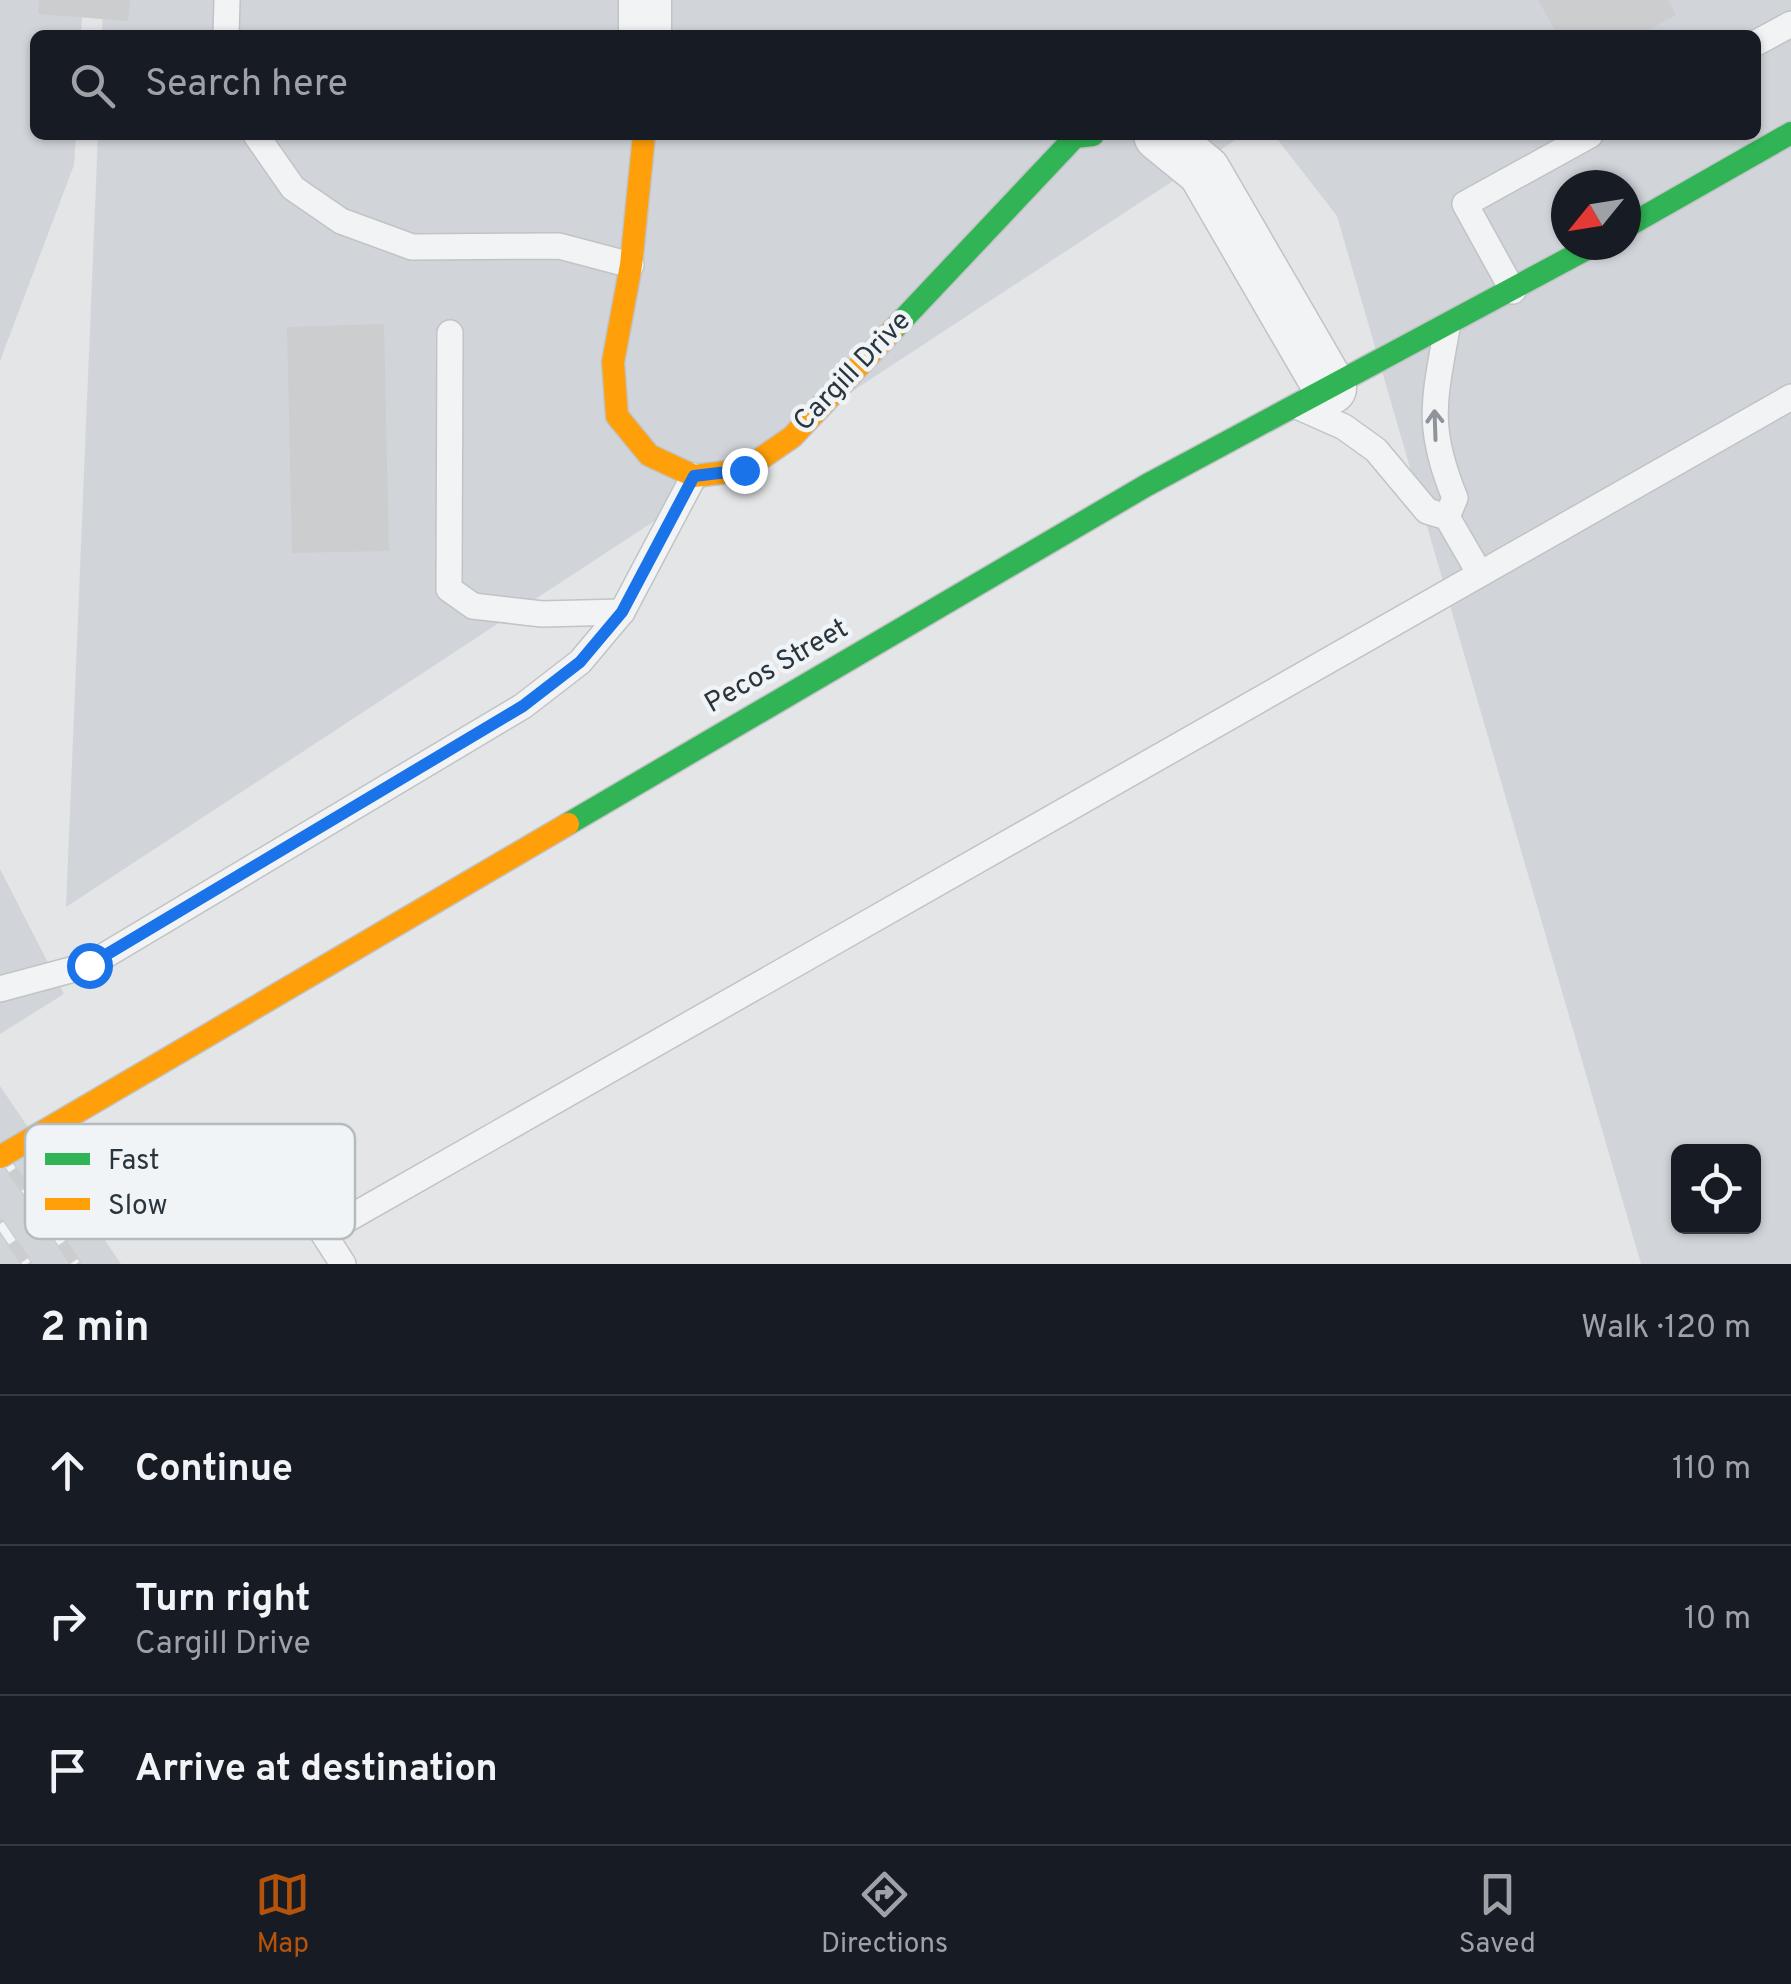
<!DOCTYPE html>
<html lang="en">
<head>
<meta charset="utf-8">
<style>
	body { margin:0; font-family:Overpass,sans-serif; background:#242831; color:#f1f3f6 }
	.controls { position:absolute; right:30px; bottom:30px; display:grid; overflow:hidden; border-radius:15px; box-shadow:0 2px 8px #0004 }
	.controls button { width:90px; height:90px; display:grid; place-items:center; padding:0; border:0; border-bottom:2px solid #363941; background:#171b24; color:#f1f3f6; font:50px sans-serif }
	.compass { position:absolute; left:1551px; top:170px; width:90px; height:90px; border-radius:50%; background:#171b24; box-shadow:0 2px 8px #0004; rotate:240deg }
	.stop { position:absolute; width:30px; height:30px; margin:-22px; border:8px solid #1a73e8; border-radius:50%; background:#fff }
	.stop.end { background:#1a73e8; border-color:#fff; box-shadow:0 2px 10px #0008 }
	.list { margin:0; padding:0; list-style:none }
	h2 { display:flex; justify-content:space-between; align-items:center; height:130px; margin:0; padding:0 40px; font-size:42px }
	h2 small { font-size:32px; font-weight:400; color:#9ea1a6 }
	.list li { display:grid; grid-template-columns:65px 1fr auto; gap:30px; align-items:center; box-sizing:border-box; height:150px; padding:0 40px; border-top:2px solid #363941 }
	.list b { display:block; font-size:38px; white-space:nowrap }
	.list p { margin:0; font-size:32px; white-space:nowrap; color:#9ea1a6 }
	.list em { font-size:32px; font-style:normal; color:#9ea1a6 }
	.icon { flex:none; width:55px; height:55px; fill:none; stroke:currentColor; stroke-width:2; stroke-linecap:round; stroke-linejoin:round }
	.map { position:relative; flex:none; width:1791px; height:1264px; overflow:hidden }
	.search { position:absolute; background:#171b24; box-shadow:0 2px 8px #0004; left:30px; right:30px; top:30px; height:110px; display:flex; align-items:center; gap:25px; box-sizing:border-box; padding:0 35px; border-radius:15px; color:#9ea1a6; font-size:38px }
	.sheet { height:580px; background:#171b24 }
	nav { display:flex; justify-content:space-around; align-items:center; box-sizing:border-box; height:140px; border-top:2px solid #363941; background:#171b24; font-size:28px; color:#9ea1a6 }
	nav a { display:grid; justify-items:center; gap:5px }
	nav .on { color:#b45309 }
	.map>svg:first-child { display:block }
</style>
</head>
<body>
<div class="map">
<svg width="1791" height="1264" viewBox="0 0 1791 1264">
	<rect width="100%" height="100%" fill="#e3e5e7"/>
	<g fill="#d1d5da" fill-rule="evenodd">
		<path d="M0 0H83L81 35H35V135H76L74 165 0 361Z"/>
		<path d="M103 0H1791V1264H1641L1337 216 1274 135H1756V35H102ZM1566 185H1626V245H1566ZM1678 1152H1754V1226H1678Z"/>
		<path d="M98 135H1243L66 907Z"/>
		<path d="M0 869 64 994 0 1034Z"/>
		<path d="M0 1086 121 1264H0Z"/>
	</g>
	<g fill="#cbcdcf">
		<path d="M39 0H130L128 21 38 14Z"/>
		<path d="M1538 0H1668L1676 15 1639 35H1558Z"/>
		<path d="M384 324 389 551 292 553 287 327Z"/>
	</g>
	<g fill="none" stroke-linecap="round" stroke-linejoin="round">
		<defs>
			<g id="lane">
				<path d="M226 35 227 0"/>
				<path d="M1756 43 1791 24"/>
				<path d="M256 135 293 188 341 221 412 247 559 246 631 265"/>
				<path d="M1513 291 1465 204 1590 135"/>
				<path d="M1447 328C1434 401 1426 427 1455 498L1447 517"/>
				<path d="M450 333 449 589 473 606 542 614 622 612"/>
				<path d="M1299 407 1344 427 1376 450 1427 511 1447 517 1480 574"/>
				<path d="M0 989 89 965 523 706 580 662 622 612 694 476"/>
				<path d="M343 1264 323 1233 1791 397"/>
			</g>
			<g id="street">
				<path d="M645 0V35"/>
				<path d="M1160 135 1204 171 1330 388"/>
			</g>
			<g id="fast">
				<path d="M1626 227 1791 133"/>
				<path d="M892 331 1075 137 1093 135"/>
				<path d="M1147 485 1594 245"/>
			</g>
			<path id="slow" d="M644 135 631 265 613 362 617 416 649 455 694 476 744 470 792 437 892 331"/>
		</defs>
		<use href="#lane" stroke="#c1c3c5" stroke-width="28"/>
		<use href="#street" stroke="#c1c3c5" stroke-width="55"/>
		<use href="#fast" stroke="#c1c3c5" stroke-width="25"/>
		<use href="#slow" stroke="#c1c3c5" stroke-width="25"/>
		<use href="#lane" stroke="#f2f3f4" stroke-width="25"/>
		<use href="#street" stroke="#f2f3f4" stroke-width="52"/>
		<use href="#fast" stroke="#30b455" stroke-width="22"/>
		<use href="#slow" stroke="#ff9f0a" stroke-width="22"/>
		<defs>
			<g id="rail">
				<path d="M0 1152 76 1264"/>
				<path d="M0 1224 27 1264"/>
			</g>
		</defs>
		<use href="#rail" stroke="#cbcdcf" stroke-width="11"/>
		<use href="#rail" stroke="#f1f4f6" stroke-width="8" stroke-dasharray="22" stroke-linecap="butt"/>
		<defs>
			<path id="fast-bridge" d="M568 824 1147 485"/>
			<path id="slow-bridge" d="M0 1157 568 824"/>
		</defs>
		<use href="#fast-bridge" stroke="#c1c3c5" stroke-width="25" stroke-linecap="butt"/>
		<use href="#slow-bridge" stroke="#c1c3c5" stroke-width="25" stroke-linecap="butt"/>
		<use href="#fast-bridge" stroke="#30b455" stroke-width="22"/>
		<use href="#slow-bridge" stroke="#ff9f0a" stroke-width="22"/>
	</g>
	<defs><path id="oneway-shaft" d="M-6 0H5M1.5-3L5.5 0L1.5 3" fill="none" stroke-width="1.6" stroke-linecap="round" stroke-linejoin="round" transform="scale(2.5)"/></defs>
	<use stroke="#8e949a" href="#oneway-shaft" transform="translate(1435 425) rotate(-92)"/>
	<g fill="none" stroke-linecap="round" stroke-linejoin="round">
		<path stroke="#1a73e8" stroke-width="12" d="M89 965 523 706 580 662 622 612 694 476 744 470"/>
	</g>
	<g text-anchor="middle" dominant-baseline="central" stroke-width="9" stroke-linejoin="round" paint-order="stroke">
		<g font-size="28" fill="#2a363f" stroke="#f1f4f6">
			<text transform="translate(853 372) rotate(-46)">Cargill Drive</text>
			<text transform="translate(777 667) rotate(-30)">Pecos Street</text>
		</g>
	</g>
	<rect x="25" y="1124" width="330" height="115" rx="15" fill="#f1f4f6" stroke="#b5bbbf" stroke-width="2.5"/>
	<rect x="45" y="1153" width="45" height="12" fill="#30b455"/>
	<rect x="45" y="1198" width="45" height="12" fill="#ff9f0a"/>
	<g font-size="28" fill="#2a363f">
		<text x="108" y="1169">Fast</text>
		<text x="108" y="1214">Slow</text>
	</g>
</svg>
<div class="controls">
<button><svg class="icon" aria-label="locate" viewBox="0 0 24 24"><circle cx="12" cy="12" r="6"/><path d="M12 2v4M12 18v4M2 12h4M18 12h4"/></svg></button>
</div>
<svg class="compass" viewBox="-18 -18 36 36"><path d="M0-13l5 13h-10z" fill="#e53935"/><path d="M0 13l5-13h-10z" fill="#9ea1a6"/></svg>
<div class="stop" style="left:89px;top:965px"></div>
<div class="stop end" style="left:744px;top:470px"></div>
<div class="search"><svg class="icon" aria-label="search" viewBox="0 0 24 24"><circle cx="10" cy="10" r="6"/><path d="M15 15l6 6"/></svg>Search here</div>
</div>
<section class="sheet">
<h2>2 min<small>Walk · 120 m</small></h2>
<ul class="list">
<li><svg class="icon" aria-label="ahead" viewBox="0 0 24 24"><path d="M12 20V5M6 11l6-6 6 6"/></svg><div><b>Continue</b></div><em>110 m</em></li>
<li><svg class="icon" aria-label="right" viewBox="0 0 24 24"><path d="M7 20v-9h11M14 6l5 5-5 5"/></svg><div><b>Turn right</b><p>Cargill Drive</p></div><em>10 m</em></li>
<li><svg class="icon" aria-label="arrive" viewBox="0 0 24 24"><path d="M6 21V4h12l-3 4 3 4H6"/></svg><div><b>Arrive at destination</b></div></li>
</ul>
</section>
<nav>
<a class="on"><svg class="icon" aria-label="map" viewBox="0 0 24 24"><path d="M3 6l6-2 6 2 6-2v14l-6 2-6-2-6 2zM9 4v14M15 6v14"/></svg>Map</a>
<a><svg class="icon" aria-label="directions" viewBox="0 0 24 24"><path d="M12 3l9 9-9 9-9-9zM9 14v-3h6M13 9l2 2-2 2"/></svg>Directions</a>
<a><svg class="icon" aria-label="saved" viewBox="0 0 24 24"><path d="M7 4h10v16l-5-4-5 4z"/></svg>Saved</a>
</nav>
</body>
</html>
